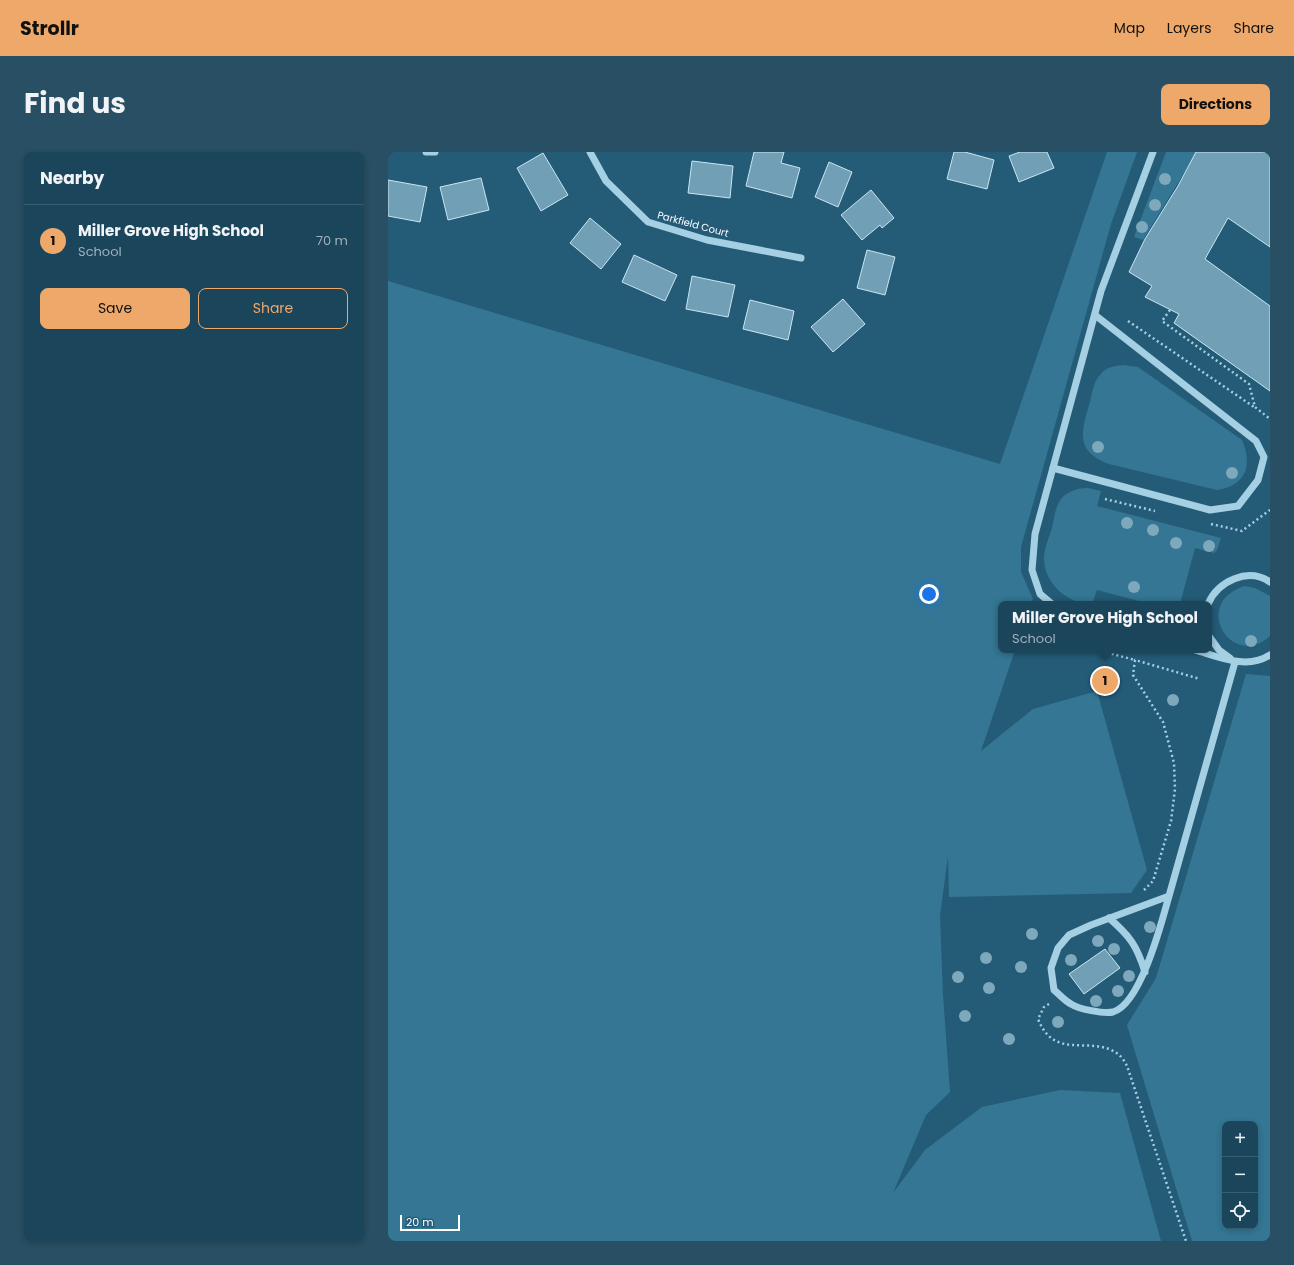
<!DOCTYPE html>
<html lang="en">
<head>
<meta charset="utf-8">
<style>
	body { margin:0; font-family:Poppins,sans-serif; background:#284f63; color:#f1f3f6 }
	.controls { position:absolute; right:12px; bottom:12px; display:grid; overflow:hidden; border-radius:8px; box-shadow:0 2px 6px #0003 }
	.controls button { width:36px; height:36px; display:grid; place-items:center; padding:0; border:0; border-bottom:1px solid #395d70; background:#1b455a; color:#f1f3f6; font:20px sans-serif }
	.scale { position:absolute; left:12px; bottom:10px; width:60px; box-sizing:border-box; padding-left:4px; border:2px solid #fff; border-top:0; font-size:11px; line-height:14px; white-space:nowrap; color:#fff; -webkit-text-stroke:3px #245c78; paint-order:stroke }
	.you { position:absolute; left:541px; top:442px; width:14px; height:14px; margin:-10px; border:3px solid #fff; border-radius:50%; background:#1a73e8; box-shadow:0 0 0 6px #1a73e833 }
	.badge { display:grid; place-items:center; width:26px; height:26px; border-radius:50%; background:#eea869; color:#111; font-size:13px; font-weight:700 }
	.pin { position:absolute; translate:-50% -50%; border:2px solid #fff; box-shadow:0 1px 4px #0006 }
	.popup { position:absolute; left:610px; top:449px; width:214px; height:52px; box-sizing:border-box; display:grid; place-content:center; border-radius:8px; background:#1b455a; filter:drop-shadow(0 1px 3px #0005); font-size:13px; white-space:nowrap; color:#a0b1bb }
	.popup b { font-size:15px; color:#f1f3f6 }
	.popup::after { content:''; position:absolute; left:50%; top:100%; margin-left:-8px; border:8px solid transparent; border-top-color:#1b455a }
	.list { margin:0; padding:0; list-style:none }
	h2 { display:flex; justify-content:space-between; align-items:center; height:52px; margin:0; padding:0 16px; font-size:17px }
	h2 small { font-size:13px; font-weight:400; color:#a0b1bb }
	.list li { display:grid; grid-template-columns:26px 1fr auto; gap:12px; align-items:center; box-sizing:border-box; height:72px; padding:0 16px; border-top:1px solid #395d70 }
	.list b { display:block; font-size:15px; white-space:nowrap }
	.list p { margin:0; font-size:13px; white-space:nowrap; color:#a0b1bb }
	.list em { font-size:13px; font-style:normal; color:#a0b1bb }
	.actions { display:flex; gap:8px; padding:12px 16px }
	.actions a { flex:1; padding:9px 0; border:1px solid #eea869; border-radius:8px; text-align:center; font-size:14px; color:#eea869 }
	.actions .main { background:#eea869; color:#111 }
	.icon { flex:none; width:22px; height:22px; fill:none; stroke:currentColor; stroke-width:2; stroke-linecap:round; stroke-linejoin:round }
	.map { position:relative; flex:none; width:882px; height:1089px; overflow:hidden; border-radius:8px }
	header { display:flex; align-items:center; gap:24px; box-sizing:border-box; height:56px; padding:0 20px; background:#eea869; color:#111 }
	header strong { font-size:19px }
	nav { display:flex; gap:22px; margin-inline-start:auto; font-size:14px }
	.intro { display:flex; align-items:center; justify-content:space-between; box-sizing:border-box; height:96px; padding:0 24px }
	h1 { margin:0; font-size:28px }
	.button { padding:10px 18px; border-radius:8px; background:#eea869; color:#111; font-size:14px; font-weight:700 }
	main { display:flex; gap:24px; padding:0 24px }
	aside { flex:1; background:#1b455a; border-radius:8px; box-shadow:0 2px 6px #0003 }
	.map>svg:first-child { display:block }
</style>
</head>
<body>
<header>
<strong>Strollr</strong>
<nav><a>Map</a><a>Layers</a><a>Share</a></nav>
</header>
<div class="intro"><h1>Find us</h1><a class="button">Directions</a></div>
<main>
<aside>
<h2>Nearby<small></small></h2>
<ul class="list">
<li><span class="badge">1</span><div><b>Miller Grove High School</b><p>School</p></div><em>70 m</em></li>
</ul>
<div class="actions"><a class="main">Save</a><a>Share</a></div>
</aside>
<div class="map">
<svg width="882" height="1089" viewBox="0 0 882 1089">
	<rect width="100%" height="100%" fill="#245c78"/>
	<g fill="#347693" fill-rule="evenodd">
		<path d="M719 0H749L723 72 633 395V420L645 447 643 452H613V498H627L593 599 645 557 709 539 759 718 743 741 561 745 560 704 552 764 555 843 562 940 538 963 505 1041 537 998 594 955 672 938 732 941 773 1089H0V129L612 312Z"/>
		<path d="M778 0H809L755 88 746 85Z"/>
		<path d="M735 213 750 215 854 288C865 313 858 334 829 338L721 312C687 300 693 279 702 250 704 241 706 228 713 222 718 215 727 214 735 213Z"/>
		<path d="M700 336 713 339 709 354 833 386 829 398 826 401 807 396 792 452H762L709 438 704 452C680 452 656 432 656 406 656 397 661 385 664 376 666 367 667 355 673 347 679 339 691 336 700 336Z"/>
		<path d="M857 434 867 436 882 444V484C844 519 802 451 857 434Z"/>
		<path d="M858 522 882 524V1089H804L739 873 768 826ZM837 972H867V1074H837Z"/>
	</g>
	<g fill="#719fb5" stroke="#c7e6f3">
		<path d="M366 0H396L393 11 412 16 404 46 358 34Z"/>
		<path d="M566 0H577L606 8 599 37 559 27Z"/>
		<path d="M632 0H659L666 16 631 30 621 4Z"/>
		<path d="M808 0H882V95L840 66 817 107 882 154V239L786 171 791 162 757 145 764 134 741 120 757 87 790 34Z"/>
		<path d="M155 1 180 43 153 59 129 16Z"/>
		<path d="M304 9 345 14 342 46 300 41Z"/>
		<path d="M441 10 464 20 450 55 427 45Z"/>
		<path d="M93 26 101 58 60 68 52 35Z"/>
		<path d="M0 28 39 35 32 70 0 64Z"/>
		<path d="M483 38 506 66 494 76 492 73 474 88 453 63Z"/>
		<path d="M202 66 233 92 213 117 182 91Z"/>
		<path d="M479 98 507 105 497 143 469 136Z"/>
		<path d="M246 103 289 123 277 149 234 130Z"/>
		<path d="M304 124 347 133 340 165 298 157Z"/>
		<path d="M455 147 477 172 445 200 423 175Z"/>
		<path d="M362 148 406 159 400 188 355 177Z"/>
		<path d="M717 797 732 816 696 842 681 822Z"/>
	</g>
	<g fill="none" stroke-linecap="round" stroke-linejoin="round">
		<g stroke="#a5d0e3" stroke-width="2.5" stroke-dasharray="2 3" stroke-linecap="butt">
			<path d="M782 158 774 169 861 232 867 255 882 267"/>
			<path d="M740 169 866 255"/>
			<path d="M717 347 767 359"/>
			<path d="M823 372 854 379 882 358"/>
			<path d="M709 498 747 508"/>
			<path d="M756 738 765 729 783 669 787 637 786 611 775 570 745 523 747 508 812 527"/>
			<path d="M661 852 656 855 650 867C667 910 703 882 730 902 734 905 737 910 739 914L798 1089"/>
		</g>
		<g stroke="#a5d0e3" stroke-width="7">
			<path d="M38 0H47"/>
			<path d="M202 0 218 29 260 70 319 88 413 106"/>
			<path d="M665 316 822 358 850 354 870 328 876 305 868 289 707 163"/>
			<path d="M664 452 652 442 644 418 647 382 713 139 765 0"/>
			<path d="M820 452C830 429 860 415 882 430"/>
			<path d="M821 484 831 498 842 506"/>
			<path d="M807 498C831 505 859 518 882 503"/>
			<path d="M781 744C774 769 753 852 725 860 716 862 690 857 683 852 677 849 672 843 666 838L663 816 670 796 681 783 703 773 781 744 847 510"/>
			<path d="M721 766C742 784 749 794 757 820"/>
		</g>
	</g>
	<g fill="#7ea8bc">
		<circle cx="777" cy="27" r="6"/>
		<circle cx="767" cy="53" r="6"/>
		<circle cx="754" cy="75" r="6"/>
		<circle cx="710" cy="295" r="6"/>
		<circle cx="844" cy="321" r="6"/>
		<circle cx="739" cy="371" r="6"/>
		<circle cx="765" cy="378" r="6"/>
		<circle cx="788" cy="391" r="6"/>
		<circle cx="821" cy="394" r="6"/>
		<circle cx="746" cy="435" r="6"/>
		<circle cx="863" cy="489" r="6"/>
		<circle cx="785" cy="548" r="6"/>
		<circle cx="762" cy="775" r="6"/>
		<circle cx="644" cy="782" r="6"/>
		<circle cx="710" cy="789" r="6"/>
		<circle cx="726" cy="797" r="6"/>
		<circle cx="598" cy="806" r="6"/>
		<circle cx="683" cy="808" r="6"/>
		<circle cx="633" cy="815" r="6"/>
		<circle cx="741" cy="824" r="6"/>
		<circle cx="570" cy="825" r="6"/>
		<circle cx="601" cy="836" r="6"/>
		<circle cx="730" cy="839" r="6"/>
		<circle cx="708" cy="849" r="6"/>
		<circle cx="577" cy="864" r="6"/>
		<circle cx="670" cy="870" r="6"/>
		<circle cx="621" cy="887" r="6"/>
	</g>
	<g text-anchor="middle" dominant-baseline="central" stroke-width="4" stroke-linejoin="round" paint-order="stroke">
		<g font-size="10" fill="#fff" stroke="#245c78">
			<text transform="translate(305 72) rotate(15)">Parkfield Court</text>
		</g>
	</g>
</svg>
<div class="controls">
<button>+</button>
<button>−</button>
<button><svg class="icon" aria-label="locate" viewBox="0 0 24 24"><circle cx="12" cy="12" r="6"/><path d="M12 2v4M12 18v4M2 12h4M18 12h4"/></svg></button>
</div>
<div class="scale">20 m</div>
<div class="you"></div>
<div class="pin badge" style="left:717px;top:529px">1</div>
<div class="popup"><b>Miller Grove High School</b>School</div>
</div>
</main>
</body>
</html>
